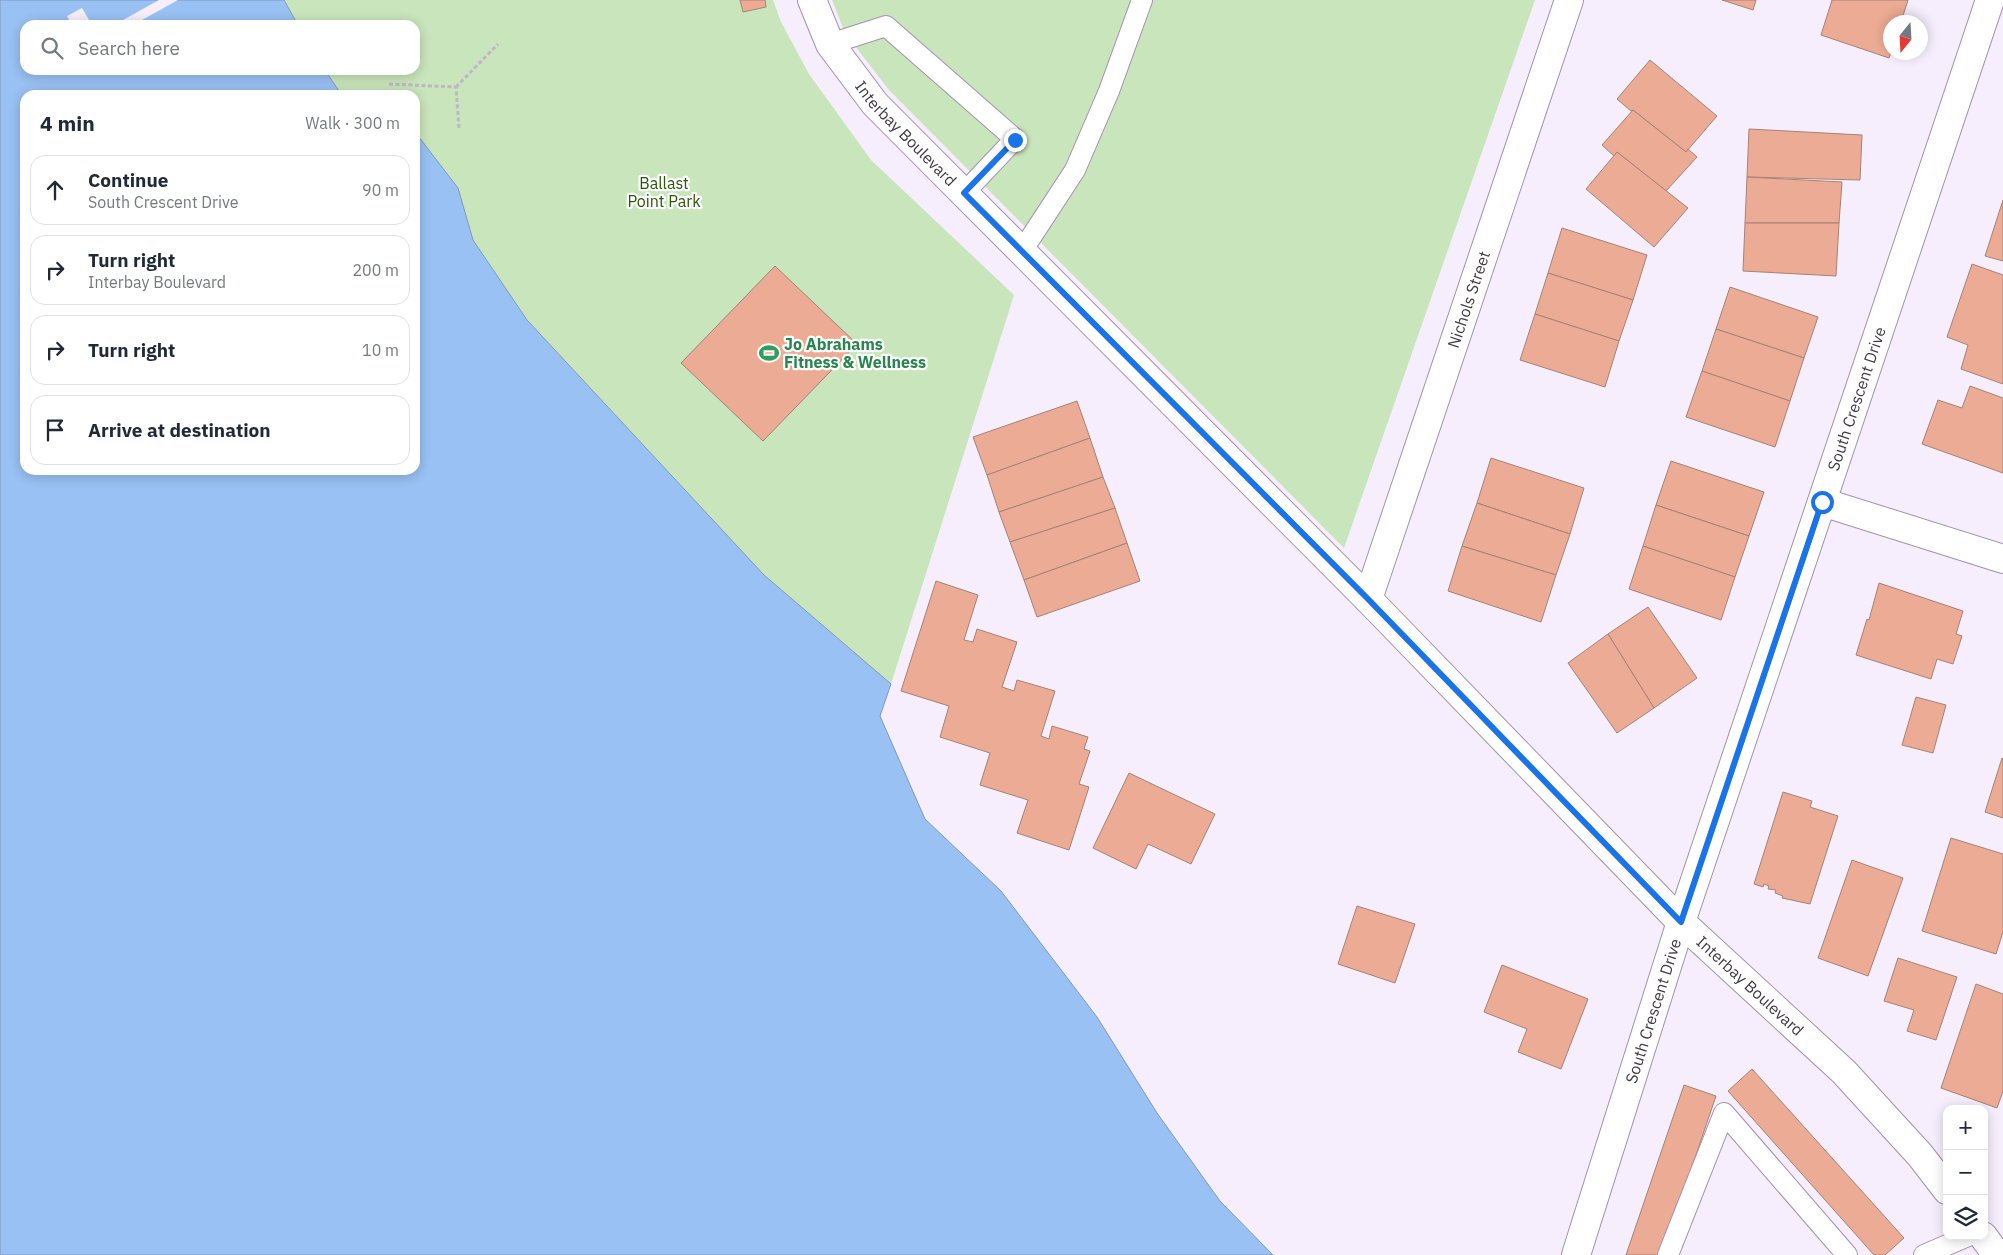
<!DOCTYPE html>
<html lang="en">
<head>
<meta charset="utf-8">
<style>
	body { margin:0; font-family:"IBM Plex Sans",sans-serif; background:#f2f2f3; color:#1f2937 }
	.controls { position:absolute; right:15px; bottom:15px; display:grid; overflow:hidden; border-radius:10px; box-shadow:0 2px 12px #0003 }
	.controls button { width:45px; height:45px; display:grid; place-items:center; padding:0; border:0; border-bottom:1px solid #e0e1e3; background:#fff; color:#1f2937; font:25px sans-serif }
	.compass { position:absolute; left:1883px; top:15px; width:45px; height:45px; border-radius:50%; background:#fff; box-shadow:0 2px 12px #0003; rotate:198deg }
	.stop { position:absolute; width:15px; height:15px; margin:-11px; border:4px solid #1a73e8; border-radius:50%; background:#fff }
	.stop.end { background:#1a73e8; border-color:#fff; box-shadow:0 1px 5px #0008 }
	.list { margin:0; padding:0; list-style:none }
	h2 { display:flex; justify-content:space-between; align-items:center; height:65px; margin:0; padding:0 20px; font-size:21px }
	h2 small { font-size:16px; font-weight:400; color:#747a83 }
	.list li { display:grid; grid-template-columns:32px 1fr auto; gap:15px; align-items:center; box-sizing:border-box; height:70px; margin:0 10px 10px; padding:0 10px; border:1px solid #e0e1e3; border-radius:15px }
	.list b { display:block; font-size:19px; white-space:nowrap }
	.list p { margin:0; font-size:16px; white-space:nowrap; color:#747a83 }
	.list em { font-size:16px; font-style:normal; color:#747a83 }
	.icon { flex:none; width:28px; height:28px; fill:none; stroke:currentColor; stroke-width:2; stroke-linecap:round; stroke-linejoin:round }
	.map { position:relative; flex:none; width:2003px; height:1255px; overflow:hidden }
	.search { position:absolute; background:#fff; box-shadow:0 2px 12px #0003; left:20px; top:20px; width:400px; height:55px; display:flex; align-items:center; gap:12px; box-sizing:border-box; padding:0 18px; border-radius:15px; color:#747a83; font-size:19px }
	.panel { position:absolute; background:#fff; box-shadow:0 2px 12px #0003; left:20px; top:90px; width:400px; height:385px; border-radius:15px }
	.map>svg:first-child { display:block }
</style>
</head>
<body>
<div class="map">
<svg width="2003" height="1255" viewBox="0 0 2003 1255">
	<rect width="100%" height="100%" fill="#f6eefc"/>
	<g fill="#c9e5bb">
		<path d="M284 0H773L781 22 809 74 871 160 1014 295 891 684 764 575 527 320 473 240 458 188 415 132V95H351L339 91 326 70H415V25H298Z"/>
		<path d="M832 0H1535L1344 548 889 90 845 33Z"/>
	</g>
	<path fill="#99c1f3" stroke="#7f98bf" d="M0 0H284L298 25H25V70H325L339 91 351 95H25V470H415V132L458 188 473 240 527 320 764 575 891 684 880 716 925 819 1001 891 1097 1017 1157 1113 1220 1201 1273 1255H0Z"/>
	<g fill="#f6eefc">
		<path d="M159 0H178L133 25H114Z"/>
		<path d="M82 8 92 25H72L67 16Z"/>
	</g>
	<g fill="#ecab94" stroke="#a68275">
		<path d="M740 0H765L766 7 743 12Z"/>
		<path d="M1722 0H1756L1753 10Z"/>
		<path d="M1832 0H1908L1901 22H1890L1891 52 1889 58 1821 35Z"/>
		<path d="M1650 60 1717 116 1686 152 1633 110 1631 111 1617 99Z"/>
		<path d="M1633 110 1686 152 1688 149 1697 157 1666 191 1617 152 1614 156 1602 145Z"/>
		<path d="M1749 129 1862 135 1860 180 1747 177Z"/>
		<path d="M1617 152 1688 208 1654 247 1586 189Z"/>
		<path d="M1747 177 1842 182 1839 223H1745Z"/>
		<path d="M2003 200V261L1985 256Z"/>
		<path d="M1745 223H1839L1836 276 1743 271Z"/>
		<path d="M1562 228 1647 255 1633 300 1548 273Z"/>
		<path d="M1972 264 2003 275V384L1961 369 1968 345 1947 337Z"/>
		<path d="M775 266 857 344 763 441 681 363Z"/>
		<path d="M1548 273 1633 300 1619 341 1535 314Z"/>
		<path d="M1730 287 1818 317 1804 358 1716 329Z"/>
		<path d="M1535 314 1619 341 1605 387 1520 360Z"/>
		<path d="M1716 329 1804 358 1790 401 1702 371Z"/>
		<path d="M1702 371 1790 401 1775 447 1686 417Z"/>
		<path d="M1970 386 2003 398V473L1922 444 1938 400 1962 408Z"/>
		<path d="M1077 401 1090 438 987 475 973 437Z"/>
		<path d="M1090 438 1103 477 999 512 987 475Z"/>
		<path d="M1491 458 1584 488 1570 534 1477 503Z"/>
		<path d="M1671 461 1764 492 1749 536 1656 505Z"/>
		<path d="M1103 477 1115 508 1010 542 999 512Z"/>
		<path d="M1477 503 1570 534 1556 575 1462 546Z"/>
		<path d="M1656 505 1749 536 1735 577 1643 546Z"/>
		<path d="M1115 508 1127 543 1024 580 1010 542Z"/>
		<path d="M1127 543 1140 581 1037 617 1024 580Z"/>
		<path d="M1462 546 1556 575 1541 622 1448 591Z"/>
		<path d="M1643 546 1735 577 1721 620 1629 589Z"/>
		<path d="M936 581 978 595 964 640 973 642 977 629 1017 642 1002 687 1014 691 1017 680 1055 691 1041 736 1049 739 1052 726 1088 737 1084 749 1090 751 1079 784 1089 787 1069 850 1017 833 1028 800 980 785 990 753 940 737 949 706 901 691Z"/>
		<path d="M1879 583 1963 611 1956 634 1962 636 1953 664 1937 659 1931 679 1856 655 1867 619 1869 620Z"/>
		<path d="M1648 607 1697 678 1654 708 1608 634Z"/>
		<path d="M1608 634 1654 708 1617 733 1568 663Z"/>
		<path d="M1916 697 1946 705 1933 753 1902 745Z"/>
		<path d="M2002 758 2003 759V818L1985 812Z"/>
		<path d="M1129 773 1215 814 1191 864 1148 844 1136 869 1093 848Z"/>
		<path d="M1783 792 1812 801 1810 807 1838 816 1810 904 1782 898 1783 896 1775 893 1776 890 1768 889 1769 886 1764 884 1763 887 1754 884Z"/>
		<path d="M1951 838 2003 854V932L1996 954 1922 931Z"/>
		<path d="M1852 860 1903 878 1868 976 1818 958Z"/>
		<path d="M1357 906 1415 924 1395 983 1338 964Z"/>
		<path d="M1898 958 1957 977 1936 1040 1907 1031 1914 1010 1884 1001Z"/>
		<path d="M1502 965 1588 999 1561 1069 1518 1052 1527 1029 1484 1012Z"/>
		<path d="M1976 984 2003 994V1091L1997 1108 1941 1088Z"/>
		<path d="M1752 1069 1904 1238 1885 1255H1874L1728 1091Z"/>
		<path d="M1684 1085 1716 1096 1662 1255H1626Z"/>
	</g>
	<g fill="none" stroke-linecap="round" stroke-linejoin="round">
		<defs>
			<g id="service">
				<path d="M830 44 886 26 1015 139 964 193"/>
				<path d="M1022 251 1075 170 1109 91 1142 0"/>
				<path d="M1668 1255 1724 1113 1847 1255"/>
				<path d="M1924 1255 1968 1236"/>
			</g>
			<g id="minor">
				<path id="s1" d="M812 0 830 44 875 104 1368 599 1681 922 1844 1072 1920 1155 1947 1190"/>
				<path d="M1822 502 2003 559"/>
				<path id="s2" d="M1368 599 1569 0"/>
				<path d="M1983 1236 1997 1255"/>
				<path id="s3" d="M1576 1255 1681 922 1990 0"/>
			</g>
		</defs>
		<use href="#service" stroke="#a491b0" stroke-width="22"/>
		<use href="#minor" stroke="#a491b0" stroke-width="30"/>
		<g stroke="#bfb7c5" stroke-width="3" stroke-dasharray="4 2.5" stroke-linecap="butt">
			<path d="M389 84 456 87 459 128"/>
			<path d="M456 87 498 44"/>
		</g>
		<use href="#service" stroke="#fff" stroke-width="20"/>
		<use href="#minor" stroke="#fff" stroke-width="28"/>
	</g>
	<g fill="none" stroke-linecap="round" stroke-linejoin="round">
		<path stroke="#1a73e8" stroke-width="6" d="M1015 140 964 193 1368 599 1681 922 1822 502"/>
	</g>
	<defs>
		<symbol id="stadium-bare" viewBox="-9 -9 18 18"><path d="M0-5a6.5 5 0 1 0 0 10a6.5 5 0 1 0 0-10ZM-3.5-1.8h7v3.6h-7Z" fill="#2e9e5b" stroke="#fff" stroke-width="2.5" paint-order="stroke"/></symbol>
	</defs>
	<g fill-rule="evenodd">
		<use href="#stadium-bare" x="755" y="339" width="28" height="28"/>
	</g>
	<g text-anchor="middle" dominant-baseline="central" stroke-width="4.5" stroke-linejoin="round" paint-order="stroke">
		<g font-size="16" fill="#413946" stroke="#fff">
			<text stroke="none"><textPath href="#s1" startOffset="165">Interbay Boulevard</textPath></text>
			<text stroke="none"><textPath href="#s2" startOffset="316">Nichols Street</textPath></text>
			<text stroke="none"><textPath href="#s3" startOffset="901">South Crescent Drive</textPath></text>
			<text stroke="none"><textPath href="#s1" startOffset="1365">Interbay Boulevard</textPath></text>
			<text stroke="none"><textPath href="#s3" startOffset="256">South Crescent Drive</textPath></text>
		</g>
		<g font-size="16" fill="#2a5609" stroke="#fff">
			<text x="664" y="183">Ballast<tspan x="664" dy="18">Point Park</tspan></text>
		</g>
		<g font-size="16" font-weight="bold" fill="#27864d" stroke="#fff" text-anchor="start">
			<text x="784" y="344">Jo Abrahams<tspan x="784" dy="18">Fitness &amp; Wellness</tspan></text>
		</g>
	</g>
</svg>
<div class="controls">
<button>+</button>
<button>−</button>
<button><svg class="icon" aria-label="layers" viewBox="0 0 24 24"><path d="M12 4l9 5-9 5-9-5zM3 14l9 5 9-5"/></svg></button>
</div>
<svg class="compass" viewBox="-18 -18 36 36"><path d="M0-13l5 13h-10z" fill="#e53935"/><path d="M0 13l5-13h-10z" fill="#747a83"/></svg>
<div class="stop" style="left:1822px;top:502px"></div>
<div class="stop end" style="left:1015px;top:140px"></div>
<div class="search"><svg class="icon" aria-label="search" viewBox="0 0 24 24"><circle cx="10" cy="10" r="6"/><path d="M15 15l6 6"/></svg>Search here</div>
<section class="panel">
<h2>4 min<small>Walk · 300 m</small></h2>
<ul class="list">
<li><svg class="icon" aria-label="ahead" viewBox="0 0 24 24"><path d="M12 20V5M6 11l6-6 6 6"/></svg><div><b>Continue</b><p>South Crescent Drive</p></div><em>90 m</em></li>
<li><svg class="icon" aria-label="right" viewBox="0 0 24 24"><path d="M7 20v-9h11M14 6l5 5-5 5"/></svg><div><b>Turn right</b><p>Interbay Boulevard</p></div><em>200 m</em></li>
<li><svg class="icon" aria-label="right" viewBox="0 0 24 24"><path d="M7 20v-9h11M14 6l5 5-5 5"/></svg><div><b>Turn right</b></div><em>10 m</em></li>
<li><svg class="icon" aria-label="arrive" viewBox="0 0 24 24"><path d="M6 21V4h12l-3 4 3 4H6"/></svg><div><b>Arrive at destination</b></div></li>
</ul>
</section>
</div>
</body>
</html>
